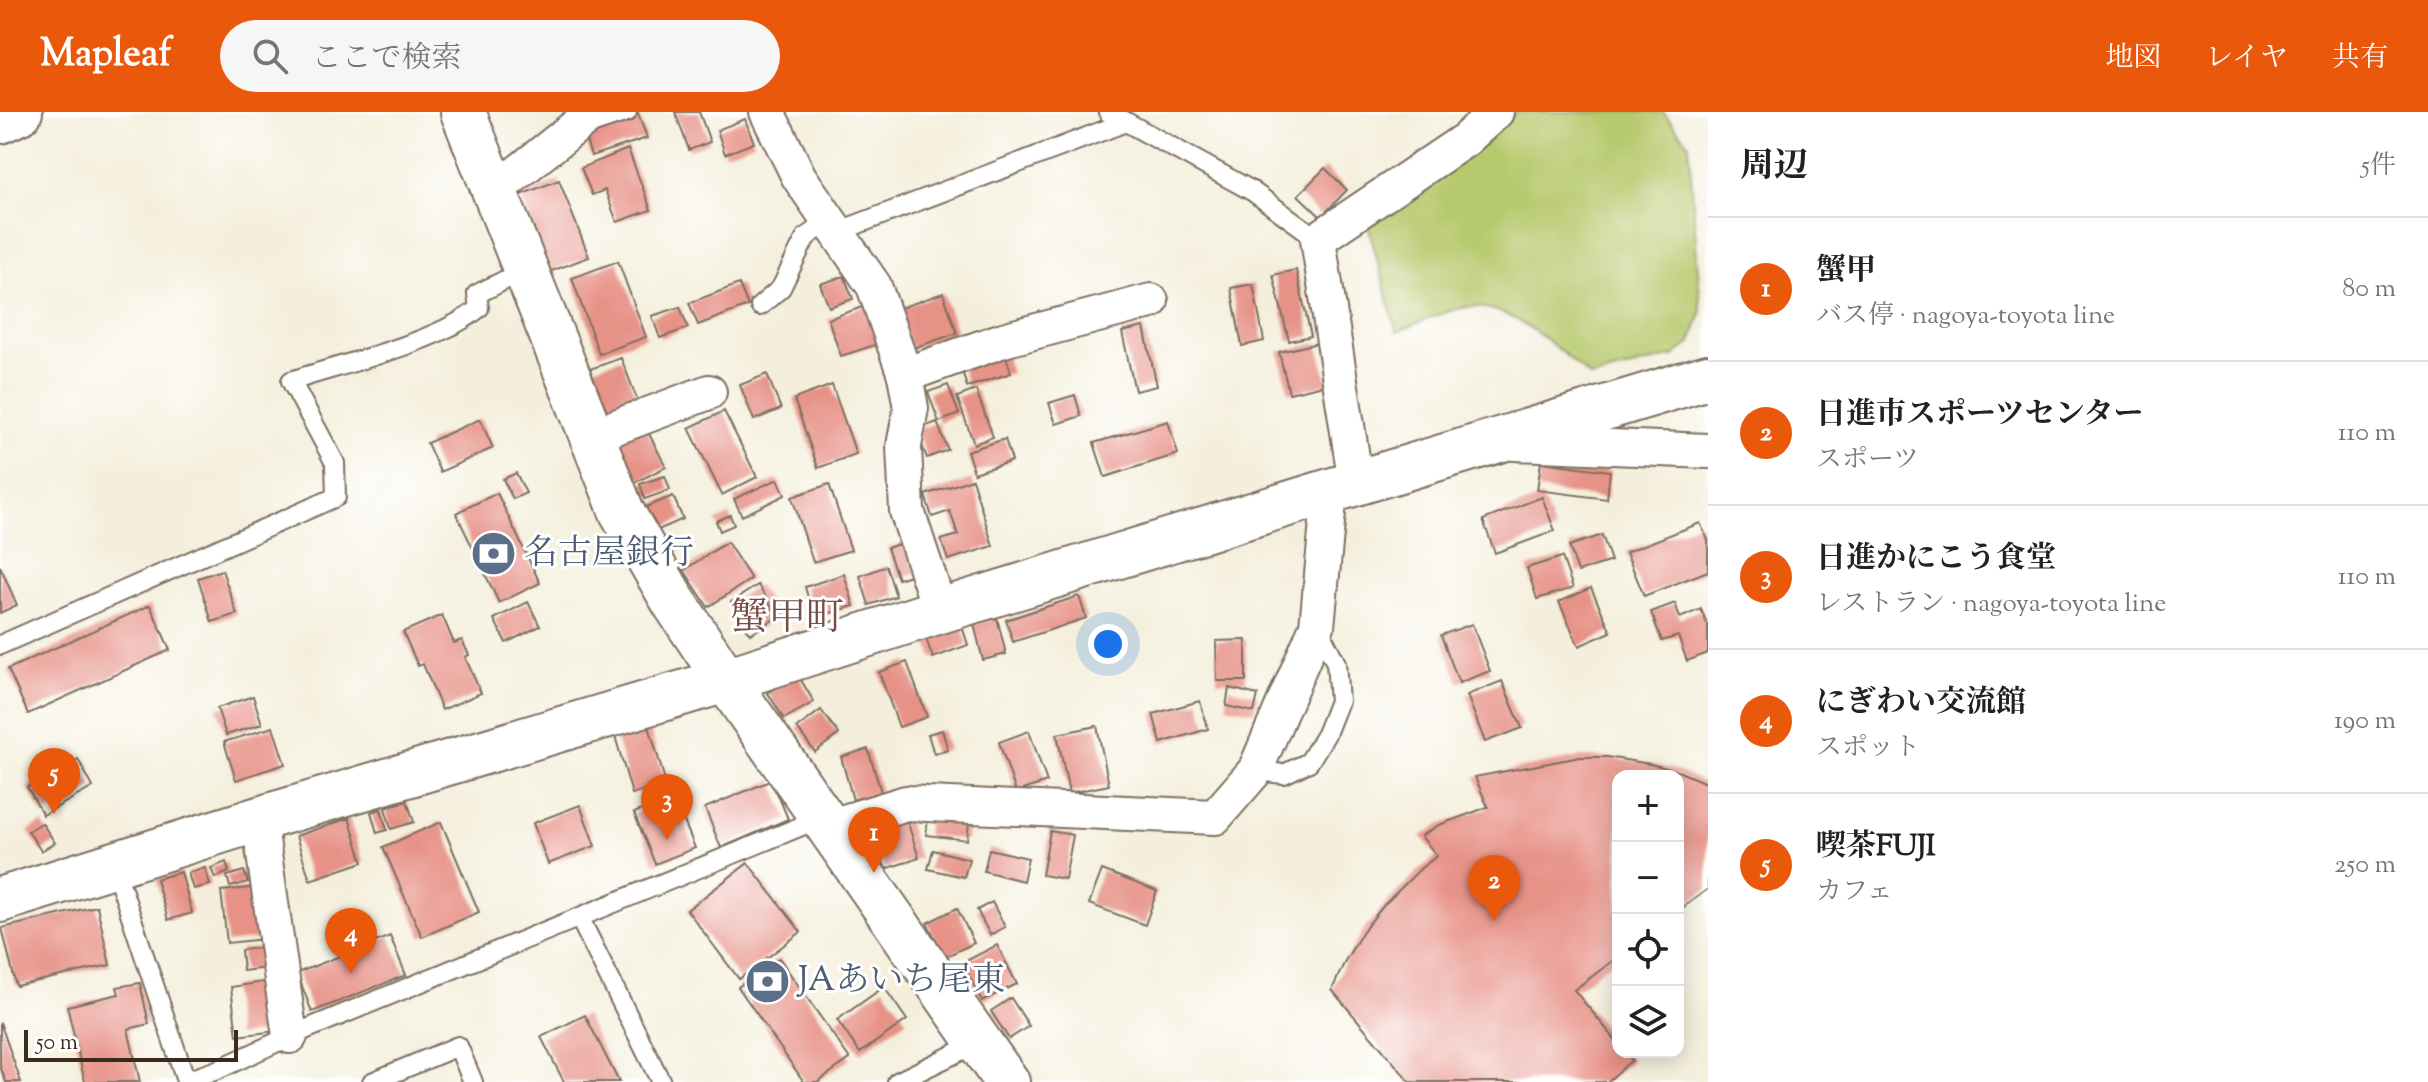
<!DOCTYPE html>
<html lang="ja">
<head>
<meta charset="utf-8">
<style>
	body { margin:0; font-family:"Sorts Mill Goudy","Noto Serif JP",serif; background:#f6f6f6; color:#222 }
	.controls { position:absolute; right:24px; bottom:24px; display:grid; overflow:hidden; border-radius:16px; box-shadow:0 4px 20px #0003 }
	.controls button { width:72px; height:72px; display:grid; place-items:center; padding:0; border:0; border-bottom:2px solid #e0e0e0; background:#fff; color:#222; font:40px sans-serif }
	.scale { position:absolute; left:24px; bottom:20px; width:214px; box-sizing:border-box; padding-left:8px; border:4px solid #3b2a1e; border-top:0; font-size:22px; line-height:28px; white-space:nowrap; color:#3b2a1e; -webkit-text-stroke:6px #fff; paint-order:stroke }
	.you { position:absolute; left:1108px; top:532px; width:28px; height:28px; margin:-20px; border:6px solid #fff; border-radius:50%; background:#1a73e8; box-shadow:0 0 0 12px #1a73e833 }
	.badge { display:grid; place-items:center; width:52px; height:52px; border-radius:50%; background:#ea580c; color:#fff; font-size:26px; font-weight:700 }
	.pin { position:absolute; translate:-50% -66px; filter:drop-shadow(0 2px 4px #0008) }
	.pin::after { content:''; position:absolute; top:42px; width:28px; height:24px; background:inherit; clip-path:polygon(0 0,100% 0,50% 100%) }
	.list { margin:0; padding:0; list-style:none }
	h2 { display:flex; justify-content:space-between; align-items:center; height:104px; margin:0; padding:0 32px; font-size:34px }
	h2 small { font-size:26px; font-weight:400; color:#767676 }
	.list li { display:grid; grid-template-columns:52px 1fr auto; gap:24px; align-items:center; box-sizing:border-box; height:144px; padding:0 32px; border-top:2px solid #e0e0e0 }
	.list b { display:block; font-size:30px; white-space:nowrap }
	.list p { margin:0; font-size:26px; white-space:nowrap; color:#767676 }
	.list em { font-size:26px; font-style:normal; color:#767676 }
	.icon { flex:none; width:44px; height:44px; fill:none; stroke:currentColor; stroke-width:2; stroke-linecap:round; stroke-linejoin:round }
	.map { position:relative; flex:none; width:1708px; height:970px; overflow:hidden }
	header { display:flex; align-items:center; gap:48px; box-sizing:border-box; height:112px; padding:0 40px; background:#ea580c; color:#fff }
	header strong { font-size:38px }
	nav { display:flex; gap:44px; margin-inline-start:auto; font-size:28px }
	.search { width:560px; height:72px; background:#f6f6f6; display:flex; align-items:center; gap:20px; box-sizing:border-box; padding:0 28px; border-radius:44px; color:#767676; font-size:30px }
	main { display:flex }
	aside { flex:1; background:#fff }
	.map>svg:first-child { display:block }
</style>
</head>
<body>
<header>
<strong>Mapleaf</strong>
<div class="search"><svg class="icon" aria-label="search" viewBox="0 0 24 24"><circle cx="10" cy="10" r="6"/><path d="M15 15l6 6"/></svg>ここで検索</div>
<nav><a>地図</a><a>レイヤ</a><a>共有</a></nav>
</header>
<main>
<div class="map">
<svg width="1708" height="970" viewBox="0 0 1708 970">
	<rect width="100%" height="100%" fill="#fff"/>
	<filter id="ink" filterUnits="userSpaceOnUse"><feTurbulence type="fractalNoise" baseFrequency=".0125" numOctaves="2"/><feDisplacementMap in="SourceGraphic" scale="16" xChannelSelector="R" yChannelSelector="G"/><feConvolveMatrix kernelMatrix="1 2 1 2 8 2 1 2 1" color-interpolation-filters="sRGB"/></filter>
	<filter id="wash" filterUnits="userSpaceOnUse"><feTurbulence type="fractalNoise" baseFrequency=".006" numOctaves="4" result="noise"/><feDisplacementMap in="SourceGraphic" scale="32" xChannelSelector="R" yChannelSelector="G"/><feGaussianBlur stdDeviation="1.8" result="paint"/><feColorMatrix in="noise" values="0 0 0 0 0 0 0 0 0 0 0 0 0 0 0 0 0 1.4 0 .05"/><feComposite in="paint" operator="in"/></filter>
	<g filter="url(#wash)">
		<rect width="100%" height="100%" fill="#f4efdc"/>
		<path fill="#b7c96d" stroke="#797a46" stroke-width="2" d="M1516 0H1663L1689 32 1701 201 1691 231 1673 244 1591 266C1562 239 1510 191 1468 195 1445 198 1419 211 1397 220L1367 110 1485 32Z"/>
		<g id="blocks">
			<g fill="#e79287">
				<path d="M675 0H699L710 30 689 38Z"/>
				<path d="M638 1 647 26 591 44 583 19Z"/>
				<path d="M745 7 754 31 725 42 717 18Z"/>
				<path d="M628 37 651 98 617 110 605 78 592 83 581 56Z"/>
				<path d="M1325 56 1347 78 1321 105 1298 83Z"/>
				<path d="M559 68 589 145 549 160 520 83Z"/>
				<path d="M618 149 646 225 599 242 572 166Z"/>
				<path d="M1296 158 1311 224 1289 229 1273 163Z"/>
				<path d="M844 164 853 187 829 195 820 172Z"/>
				<path d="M739 172 748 194 698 213 689 191Z"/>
				<path d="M1253 172 1264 229 1242 234 1231 176Z"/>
				<path d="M943 181 957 221 911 237 897 197Z"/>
				<path d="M865 194 878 232 841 244 828 207Z"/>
				<path d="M680 195 688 216 660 226 652 204Z"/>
				<path d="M1144 215 1157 274 1135 279 1122 220Z"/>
				<path d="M1318 231 1328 272 1289 281 1279 240Z"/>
				<path d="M1004 238 1011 261 967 275 960 252Z"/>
				<path d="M621 246 639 292 607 304 590 257Z"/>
				<path d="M767 262 781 297 754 308 740 273Z"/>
				<path d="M832 273 856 342 818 356 794 287Z"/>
				<path d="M948 273 959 302 939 310 928 280Z"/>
				<path d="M976 278 993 325 974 332 957 285Z"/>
				<path d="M1075 283 1081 304 1056 312 1049 291Z"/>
				<path d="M724 299 757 365 722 383 689 316Z"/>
				<path d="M480 307 493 336 440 360 427 331Z"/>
				<path d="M642 308 666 355 634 371 610 324Z"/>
				<path d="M1168 309 1178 342 1105 365 1094 331Z"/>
				<path d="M937 310 948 338 927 346 916 318Z"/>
				<path d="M1005 327 1012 349 974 361 967 339Z"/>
				<path d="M1541 350 1610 359 1607 387 1537 378Z"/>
				<path d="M516 361 526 381 513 387 503 367Z"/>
				<path d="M665 364 670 378 645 387 640 372Z"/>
				<path d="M778 367 785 383 742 404 734 387Z"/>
				<path d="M972 367 993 434 948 448 941 428 958 423 950 399 932 405 925 383Z"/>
				<path d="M829 372 851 438 813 450 792 385Z"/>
				<path d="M497 381 540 471 499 491 456 401Z"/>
				<path d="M673 384 683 407 656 419 646 395Z"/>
				<path d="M1542 385 1555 419 1495 441 1483 408Z"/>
				<path d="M730 403 734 413 720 419 716 409Z"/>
				<path d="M1700 411 1708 428V459L1644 484 1626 440Z"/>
				<path d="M1602 423 1611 449 1578 460 1569 434Z"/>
				<path d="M727 430 751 467 708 495 684 458Z"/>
				<path d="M905 430 916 461 898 467 887 436Z"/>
				<path d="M1562 445 1573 476 1537 487 1527 456Z"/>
				<path d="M0 454 17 493 0 501Z"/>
				<path d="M886 454 896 484 869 493 860 464Z"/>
				<path d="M222 458 237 502 212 510 198 466Z"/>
				<path d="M844 462 854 494 814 506 805 475Z"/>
				<path d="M758 473 778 505 750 522 731 490Z"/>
				<path d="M1591 476 1611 520 1579 534 1559 490Z"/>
				<path d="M1079 484 1086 506 1013 530 1006 508Z"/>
				<path d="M528 490 540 514 506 531 494 507Z"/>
				<path d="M1675 491 1680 506 1701 497 1708 515V541L1687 549 1678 524 1662 529 1651 500Z"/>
				<path d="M150 493 170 538 28 602 8 557Z"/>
				<path d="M442 503 454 531 462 528 469 543 465 545 481 581 442 598 423 552 418 554 403 520Z"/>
				<path d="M997 506 1006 542 983 548 974 512Z"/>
				<path d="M1472 512 1490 559 1459 571 1441 523Z"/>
				<path d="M962 514 968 533 933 546 926 527Z"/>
				<path d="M1246 528V569H1217L1216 529Z"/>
				<path d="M907 550 927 605 899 615 879 560Z"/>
				<path d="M798 563 814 590 784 607 768 581Z"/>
				<path d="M1502 569 1522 616 1485 630 1467 583Z"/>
				<path d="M1229 576 1258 583 1254 600 1226 594Z"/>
				<path d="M253 584 262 612 226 623 217 596Z"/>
				<path d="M1200 589 1208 617 1161 631 1153 602Z"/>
				<path d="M821 598 839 622 815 640 797 616Z"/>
				<path d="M649 614 666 672 632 682 615 624Z"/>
				<path d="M1097 614 1109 673 1069 681 1057 622Z"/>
				<path d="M273 615 285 652 236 668 224 630Z"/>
				<path d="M942 618 948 638 934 642 928 622Z"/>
				<path d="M1029 619 1047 670 1016 680 999 630Z"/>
				<path d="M868 637 881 680 853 688 841 645Z"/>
				<path d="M1580 645H1607L1650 652 1675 658 1708 672V777L1678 799V664H1618V845L1574 878 1618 931V940H1625L1632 948 1607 970H1410L1332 878 1345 849 1363 819 1384 793 1421 756 1437 744 1421 724 1439 713 1488 695 1475 665Z"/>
				<path d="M78 647 93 675 43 703 27 675Z"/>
				<path d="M772 668 788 707 721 736 705 696Z"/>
				<path d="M674 685 695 736 655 752 634 701Z"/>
				<path d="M407 689 414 710 391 717 385 696Z"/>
				<path d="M580 693 595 734 548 752 533 711Z"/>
				<path d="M381 697 387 718 377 721 371 700Z"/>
				<path d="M904 699 919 746 885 757 870 710Z"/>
				<path d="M349 706 363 750 310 768 296 724Z"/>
				<path d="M928 706 969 710 967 728 926 723Z"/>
				<path d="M441 710 479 800 422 825 383 735Z"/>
				<path d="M42 711 55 731 41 739 28 719Z"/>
				<path d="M1050 719 1073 723 1065 767 1042 763Z"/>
				<path d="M989 737 1028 746 1023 769 984 759Z"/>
				<path d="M933 738 969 747 964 765 928 757Z"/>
				<path d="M226 750 229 760 215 766 211 756Z"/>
				<path d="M748 751 801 820 739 867 687 798Z"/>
				<path d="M205 756 210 773 193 777 188 761Z"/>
				<path d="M1102 758 1157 779 1145 813 1089 792Z"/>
				<path d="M244 759 248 770 230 775 227 764Z"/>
				<path d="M181 760 192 801 168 808 156 767Z"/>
				<path d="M259 775 265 827 227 831 221 779Z"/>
				<path d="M992 790 1005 815 990 823 977 798Z"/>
				<path d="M97 794 110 853 16 874 2 816Z"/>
				<path d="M957 796 974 831 945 845 927 811Z"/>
				<path d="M390 824 406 863 312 900 297 861Z"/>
				<path d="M997 833 1017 872 982 889 962 851Z"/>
				<path d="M265 835 267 856 243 859 241 838Z"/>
				<path d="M779 846 850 947 817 970H804L738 875Z"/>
				<path d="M270 869 277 919 237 924 231 875Z"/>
				<path d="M140 871 149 912 128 917 140 970H85L67 894 119 882 117 875Z"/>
				<path d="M884 875 907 908 860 941 837 908Z"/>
				<path d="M1011 886 1029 914 1009 927 991 899Z"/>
				<path d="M585 903 619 970H564L541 925Z"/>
				<path d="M0 910 21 970H6L0 954Z"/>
			</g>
		</g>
	</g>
	<g filter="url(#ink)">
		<use href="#blocks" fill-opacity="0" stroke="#7c6f60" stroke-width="2"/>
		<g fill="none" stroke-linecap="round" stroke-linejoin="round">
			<defs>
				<g id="lane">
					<path d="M1108 0 1252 79 1318 127"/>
					<path d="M588 13 627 0"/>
					<path d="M837 120 1126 10"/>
					<path d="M760 194 781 176 806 125 829 109"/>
					<path d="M0 533 336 385 335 351 291 269C342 252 440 230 479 196L477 182 527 157"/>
					<path d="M1255 659 1284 662 1309 650 1326 622 1339 589 1336 551 1317 514"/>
					<path d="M114 753 186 969 217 958 290 924 821 706"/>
					<path d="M580 807 661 970"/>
					<path d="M372 970 458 934 473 970"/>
					<path d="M897 970 979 930"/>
				</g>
				<g id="street">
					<path d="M767 0 799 65 874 174 905 263 911 296 904 334 907 399 940 499"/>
					<path d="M496 78 594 0"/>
					<path d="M905 263 1003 228 1151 189"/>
					<path d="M592 324 709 280"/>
					<path d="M1514 331 1708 339"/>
					<path d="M1356 371 1318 127 1465 28 1496 0"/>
					<path d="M259 707 290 924"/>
					<path d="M828 715 906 691 1215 705 1255 659 1317 514 1330 380"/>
				</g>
				<g id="secondary">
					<path d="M0 9 20 0"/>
					<path d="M0 788 259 707 726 568 940 499 1356 371 1708 265"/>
				</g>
				<path id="primary" d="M463 0 622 400 674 490 726 568 1007 970"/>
			</defs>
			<use href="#lane" stroke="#7c6f60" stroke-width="22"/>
			<use href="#street" stroke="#7c6f60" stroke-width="38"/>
			<use href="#secondary" stroke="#7c6f60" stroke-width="48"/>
			<use href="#primary" stroke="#7c6f60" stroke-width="48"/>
			<use href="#lane" stroke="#fff" stroke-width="18"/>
			<use href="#street" stroke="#fff" stroke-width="34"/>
			<use href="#secondary" stroke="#fff" stroke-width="44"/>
			<use href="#primary" stroke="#fff" stroke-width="44"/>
		</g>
	</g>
	<defs>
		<symbol id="bank-disc" viewBox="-11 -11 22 22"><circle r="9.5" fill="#5c6f8a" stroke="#fff"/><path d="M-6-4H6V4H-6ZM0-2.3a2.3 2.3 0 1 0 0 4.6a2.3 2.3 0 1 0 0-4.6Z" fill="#fff"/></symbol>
	</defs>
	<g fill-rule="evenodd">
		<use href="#bank-disc" x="468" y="416" width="51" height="51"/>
		<use href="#bank-disc" x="742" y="844" width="51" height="51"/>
	</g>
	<g text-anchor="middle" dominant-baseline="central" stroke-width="6" stroke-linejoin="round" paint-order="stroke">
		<g font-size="34" fill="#4e5e75" stroke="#fff" text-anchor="start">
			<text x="524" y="442">名古屋銀行</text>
			<text x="798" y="869">JAあいち尾東</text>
		</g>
		<g font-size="38" fill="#774e43" stroke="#fff">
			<text x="787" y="508">蟹甲町</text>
		</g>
	</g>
</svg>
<div class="controls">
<button>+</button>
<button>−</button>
<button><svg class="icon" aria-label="locate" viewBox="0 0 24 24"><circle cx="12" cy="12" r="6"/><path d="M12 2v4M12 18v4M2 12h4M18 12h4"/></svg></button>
<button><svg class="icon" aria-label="layers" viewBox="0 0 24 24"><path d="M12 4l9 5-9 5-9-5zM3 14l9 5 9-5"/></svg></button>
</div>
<div class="scale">50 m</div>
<div class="you"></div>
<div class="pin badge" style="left:874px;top:761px">1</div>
<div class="pin badge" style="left:1494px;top:809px">2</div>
<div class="pin badge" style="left:667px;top:728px">3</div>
<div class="pin badge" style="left:351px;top:862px">4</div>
<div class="pin badge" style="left:54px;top:702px">5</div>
</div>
<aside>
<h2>周辺<small>5件</small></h2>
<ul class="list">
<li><span class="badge">1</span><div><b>蟹甲</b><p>バス停 · nagoya-toyota line</p></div><em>80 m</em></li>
<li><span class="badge">2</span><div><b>日進市スポーツセンター</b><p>スポーツ</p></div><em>110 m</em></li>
<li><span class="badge">3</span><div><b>日進かにこう食堂</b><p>レストラン · nagoya-toyota line</p></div><em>110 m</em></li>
<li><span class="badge">4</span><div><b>にぎわい交流館</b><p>スポット</p></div><em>190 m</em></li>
<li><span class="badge">5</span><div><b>喫茶FUJI</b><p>カフェ</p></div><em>250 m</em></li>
</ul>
</aside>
</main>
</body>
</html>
